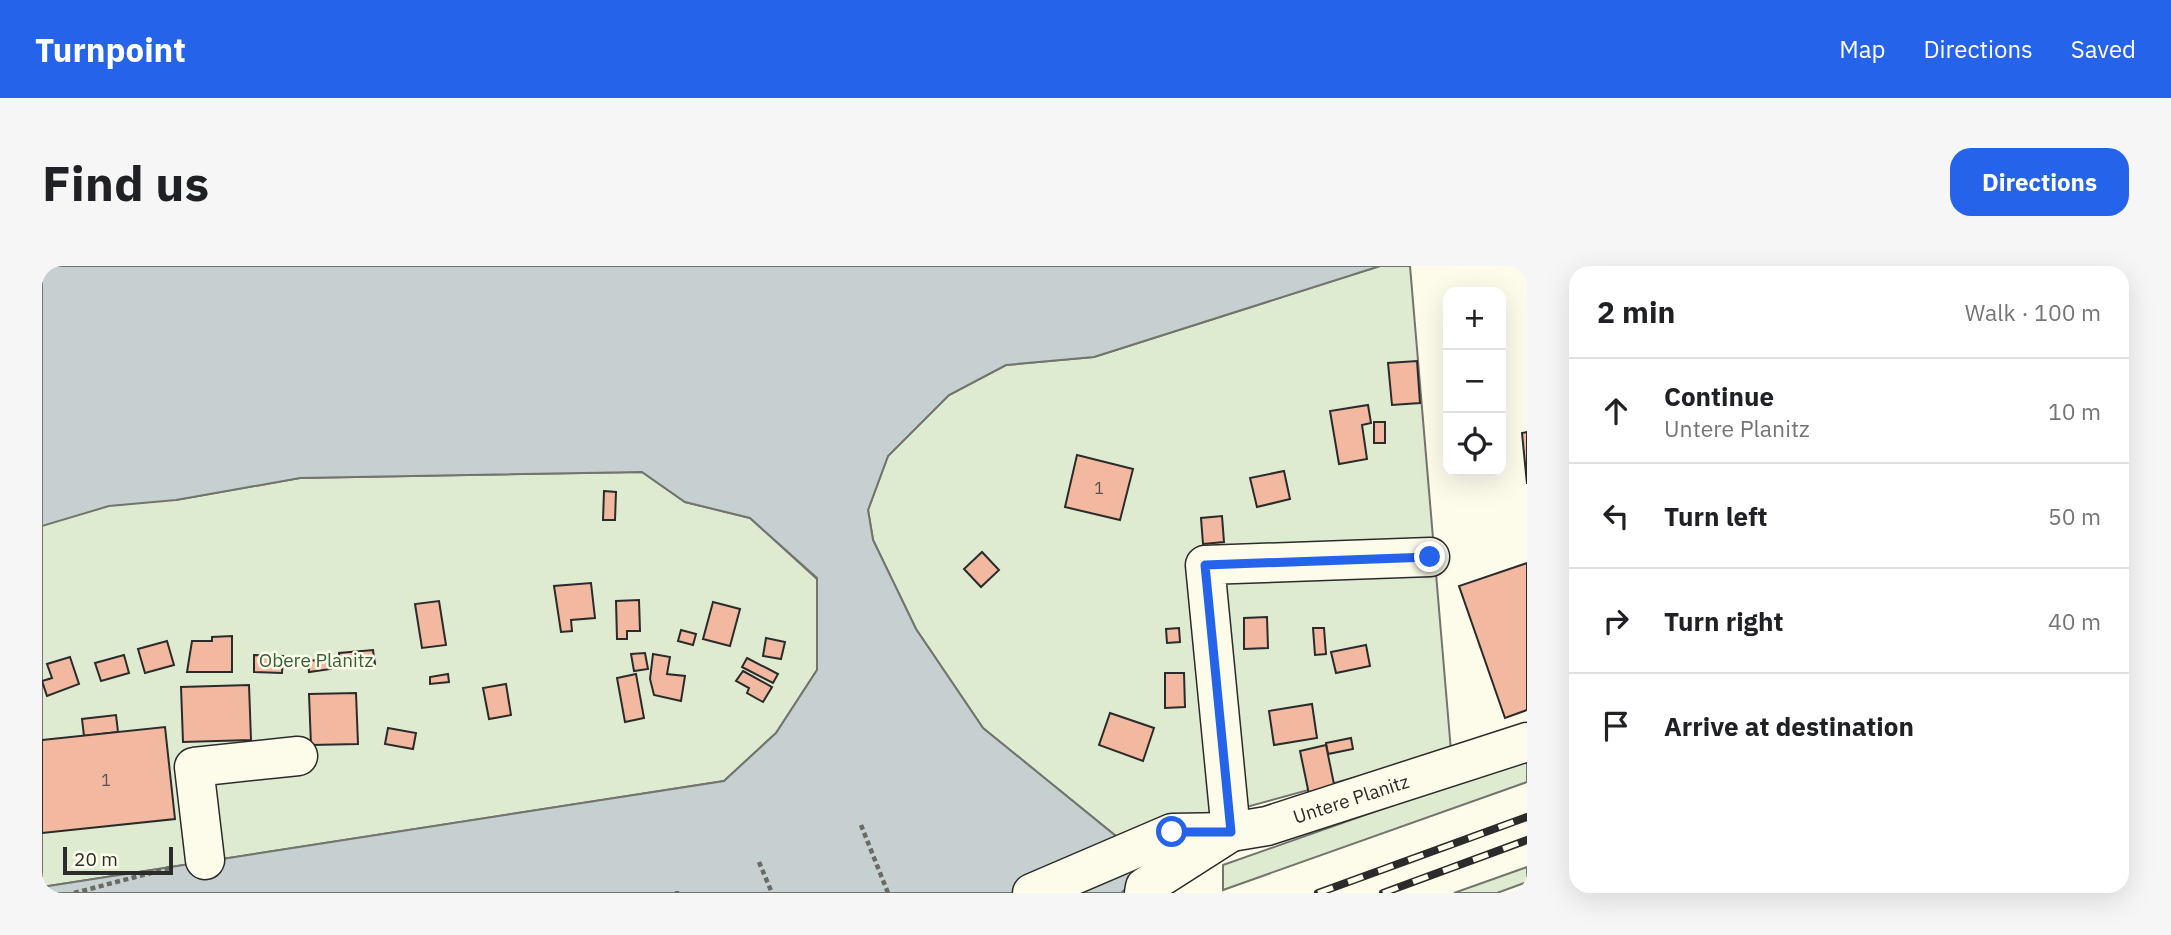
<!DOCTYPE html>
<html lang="en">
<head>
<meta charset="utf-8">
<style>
	body { margin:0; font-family:"IBM Plex Sans",sans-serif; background:#f6f6f6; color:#202124 }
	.controls { position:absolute; right:21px; top:21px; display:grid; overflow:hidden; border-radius:14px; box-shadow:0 7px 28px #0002 }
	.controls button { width:63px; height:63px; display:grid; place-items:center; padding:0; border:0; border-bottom:2px solid #e0e0e0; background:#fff; color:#202124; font:35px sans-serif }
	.scale { position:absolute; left:21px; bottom:18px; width:110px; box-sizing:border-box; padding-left:7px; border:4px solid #2b2b2b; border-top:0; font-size:19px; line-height:24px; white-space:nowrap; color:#2b2b2b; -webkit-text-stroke:5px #fdfbea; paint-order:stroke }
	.stop { position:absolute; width:21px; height:21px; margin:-16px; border:5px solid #2563eb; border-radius:50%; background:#fff }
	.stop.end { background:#2563eb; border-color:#fff; box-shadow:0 2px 7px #0008 }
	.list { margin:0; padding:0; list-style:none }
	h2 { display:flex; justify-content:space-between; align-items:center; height:91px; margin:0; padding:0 28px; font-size:30px }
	h2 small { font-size:23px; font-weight:400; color:#757577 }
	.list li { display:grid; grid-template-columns:46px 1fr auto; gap:21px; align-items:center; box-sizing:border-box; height:105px; padding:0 28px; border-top:2px solid #e0e0e0 }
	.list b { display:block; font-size:26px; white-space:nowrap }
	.list p { margin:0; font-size:23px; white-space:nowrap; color:#757577 }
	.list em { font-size:23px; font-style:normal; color:#757577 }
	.icon { flex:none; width:38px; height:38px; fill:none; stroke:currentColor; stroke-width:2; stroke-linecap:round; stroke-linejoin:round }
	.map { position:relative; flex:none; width:1485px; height:627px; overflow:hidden; border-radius:21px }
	header { display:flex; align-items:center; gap:42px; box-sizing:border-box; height:98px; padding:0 35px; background:#2563eb; color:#fff }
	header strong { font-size:33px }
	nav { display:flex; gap:38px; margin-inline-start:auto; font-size:24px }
	.intro { display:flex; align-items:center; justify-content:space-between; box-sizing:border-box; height:168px; padding:0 42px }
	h1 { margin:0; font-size:49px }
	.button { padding:18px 32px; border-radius:21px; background:#2563eb; color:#fff; font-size:24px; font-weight:700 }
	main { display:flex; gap:42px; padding:0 42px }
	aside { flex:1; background:#fff; border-radius:21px; box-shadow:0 7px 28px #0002 }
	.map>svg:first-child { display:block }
</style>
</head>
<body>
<header>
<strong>Turnpoint</strong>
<nav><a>Map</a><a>Directions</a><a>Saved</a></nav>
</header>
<div class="intro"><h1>Find us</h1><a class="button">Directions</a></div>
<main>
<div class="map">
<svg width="1485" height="627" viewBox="0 0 1485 627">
	<rect width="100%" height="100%" fill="#fdfbea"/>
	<g fill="#deebd1" stroke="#74746e" stroke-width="2">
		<path d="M1338 0H1368L1409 485 1080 575 941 462 874 363 831 274 826 244 846 190 907 129 964 99 1052 91Z"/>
		<path d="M600 206 643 236 708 252 775 313V404L734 467 682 515 0 621V222L134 234 258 212Z"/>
		<path d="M1485 492V516L1181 624V599Z"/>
		<path d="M1485 601V616L1455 627H1412Z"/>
	</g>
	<path fill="#c7d0d0" stroke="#74746e" stroke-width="2" d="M0 0H1338L1052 91 964 99 907 129 846 190 826 244 831 274 874 363 941 462 1080 575 1097 611 1079 627H0V621L682 515 734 467 775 404V312L708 252 643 236 600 206 258 212 134 234 67 240 0 260Z"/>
	<g fill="#f2b8a0" stroke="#2b2b2b" stroke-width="2">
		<path d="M1375 95 1378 137 1350 139 1346 97Z"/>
		<path d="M1326 139 1329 157 1320 159 1325 193 1297 198 1288 145Z"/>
		<rect x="1332" y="156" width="11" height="21"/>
		<path d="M1485 166V218L1480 167Z"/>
		<path d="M1035 189 1091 203 1078 254 1023 241Z"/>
		<path d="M1242 205 1248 233 1215 241 1208 212Z"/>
		<path d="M562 225 574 226 573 254H561Z"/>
		<path d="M1180 250 1182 276 1161 278 1159 252Z"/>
		<path d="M940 286 957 304 939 321 922 303Z"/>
		<path d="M1485 297V444L1463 452 1417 320Z"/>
		<path d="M549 317 553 352 529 354 530 365 519 366 512 320Z"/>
		<path d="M597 334 598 365H585V373H575L574 335Z"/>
		<path d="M397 335 404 379 380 382 373 338Z"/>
		<path d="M671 336 698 343 688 380 661 373Z"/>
		<path d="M1225 351 1226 382 1202 383V352Z"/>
		<path d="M1137 362 1138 376 1125 377 1124 363Z"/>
		<path d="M1271 362H1282L1284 388 1273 389Z"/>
		<path d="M639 364 654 368 651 379 636 375Z"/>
		<path d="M190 370V406H145L150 375H170V371Z"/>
		<path d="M724 372 743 376 739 393 721 390Z"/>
		<path d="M125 375 132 399 103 407 96 383Z"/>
		<path d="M1324 379 1328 400 1294 407 1289 386Z"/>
		<path d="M331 384 333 398 298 402 297 387Z"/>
		<path d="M603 387 606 403 592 405 589 388Z"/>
		<path d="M611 388 628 391 625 408 643 410 639 435 612 429 608 413Z"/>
		<path d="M82 389 87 407 59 415 53 397Z"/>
		<path d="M212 389 241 390 240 407 212 406Z"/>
		<path d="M28 391 37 418 5 430 0 415 10 412 5 398Z"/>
		<path d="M705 392 736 408 731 417 700 401Z"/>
		<path d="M287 393 289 403 267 406 266 395Z"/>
		<path d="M701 405 730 421 721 436 705 427 707 422 694 415Z"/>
		<path d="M1123 407H1142L1143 441 1123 442Z"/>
		<path d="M406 408 407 416 388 418V411Z"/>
		<path d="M594 408 602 452 583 456 575 412Z"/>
		<path d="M464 418 469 449 447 453 441 422Z"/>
		<path d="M207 419 209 474 141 476 139 421Z"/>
		<path d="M314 427 316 478 269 479 267 428Z"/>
		<path d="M1270 438 1275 472 1232 479 1227 445Z"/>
		<path d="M1068 447 1112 462 1101 495 1057 479Z"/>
		<path d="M74 449 76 466 42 470 40 453Z"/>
		<path d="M123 461 133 553 0 567V474Z"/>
		<path d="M346 462 374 467 371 483 343 478Z"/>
		<path d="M1309 472 1311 483 1286 488 1284 477Z"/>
		<path d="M1284 479 1294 528 1268 533 1258 485Z"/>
	</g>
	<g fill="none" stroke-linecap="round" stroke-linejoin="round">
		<defs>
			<g id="minor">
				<path d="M1189 566 1163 299 1388 291"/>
				<path d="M163 594 152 501 256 490"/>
				<path id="s1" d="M990 627 1130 567 1189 566 1225 560 1485 476"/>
				<path d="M1102 627 1103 621 1189 566"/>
			</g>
		</defs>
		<use href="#minor" stroke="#2b2b2b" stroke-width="41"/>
		<g stroke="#6a6964" stroke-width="4.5" stroke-dasharray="5 3.5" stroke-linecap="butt">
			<path d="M819 559 846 627"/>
			<path d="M717 596 730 627"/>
			<path d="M635 625V627"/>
			<path d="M32 627 128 602"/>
		</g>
		<use href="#minor" stroke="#fdfbea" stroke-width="38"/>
		<defs>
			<g id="rail">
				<path d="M1276 627 1485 551"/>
				<path d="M1341 627 1485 574"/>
			</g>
		</defs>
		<use href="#rail" stroke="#2b2b2b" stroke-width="8"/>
		<use href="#rail" stroke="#fdfbea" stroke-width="5" stroke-dasharray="16" stroke-linecap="butt"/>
	</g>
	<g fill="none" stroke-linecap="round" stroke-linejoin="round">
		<path stroke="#2563eb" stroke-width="9" d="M1130 566H1189L1163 299 1388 291"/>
	</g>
	<g text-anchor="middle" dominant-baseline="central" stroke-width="5" stroke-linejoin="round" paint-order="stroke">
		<g font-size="16" fill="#5d4e48">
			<text x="1057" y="222">1</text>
			<text x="64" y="514">1</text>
		</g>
		<g font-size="19" fill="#34623c" stroke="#fdfbea">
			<text x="274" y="394">Obere Planitz</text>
		</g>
		<g font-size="19" fill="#2b2b2b" stroke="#fdfbea">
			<text stroke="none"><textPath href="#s1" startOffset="336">Untere Planitz</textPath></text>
		</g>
	</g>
</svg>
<div class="controls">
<button>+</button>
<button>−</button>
<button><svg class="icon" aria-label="locate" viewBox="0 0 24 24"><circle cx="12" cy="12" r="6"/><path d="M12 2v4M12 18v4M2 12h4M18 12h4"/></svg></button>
</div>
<div class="scale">20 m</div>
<div class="stop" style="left:1130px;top:566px"></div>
<div class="stop end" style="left:1388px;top:291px"></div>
</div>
<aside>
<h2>2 min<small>Walk · 100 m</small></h2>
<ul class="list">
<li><svg class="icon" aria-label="ahead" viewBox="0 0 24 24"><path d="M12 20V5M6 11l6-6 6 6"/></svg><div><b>Continue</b><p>Untere Planitz</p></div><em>10 m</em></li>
<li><svg class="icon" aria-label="left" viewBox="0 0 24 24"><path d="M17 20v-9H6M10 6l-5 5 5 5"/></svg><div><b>Turn left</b></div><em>50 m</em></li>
<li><svg class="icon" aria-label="right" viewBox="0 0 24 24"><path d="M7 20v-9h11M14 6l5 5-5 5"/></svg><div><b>Turn right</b></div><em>40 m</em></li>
<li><svg class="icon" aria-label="arrive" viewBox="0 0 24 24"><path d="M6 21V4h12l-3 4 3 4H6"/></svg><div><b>Arrive at destination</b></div></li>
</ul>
</aside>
</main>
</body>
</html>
